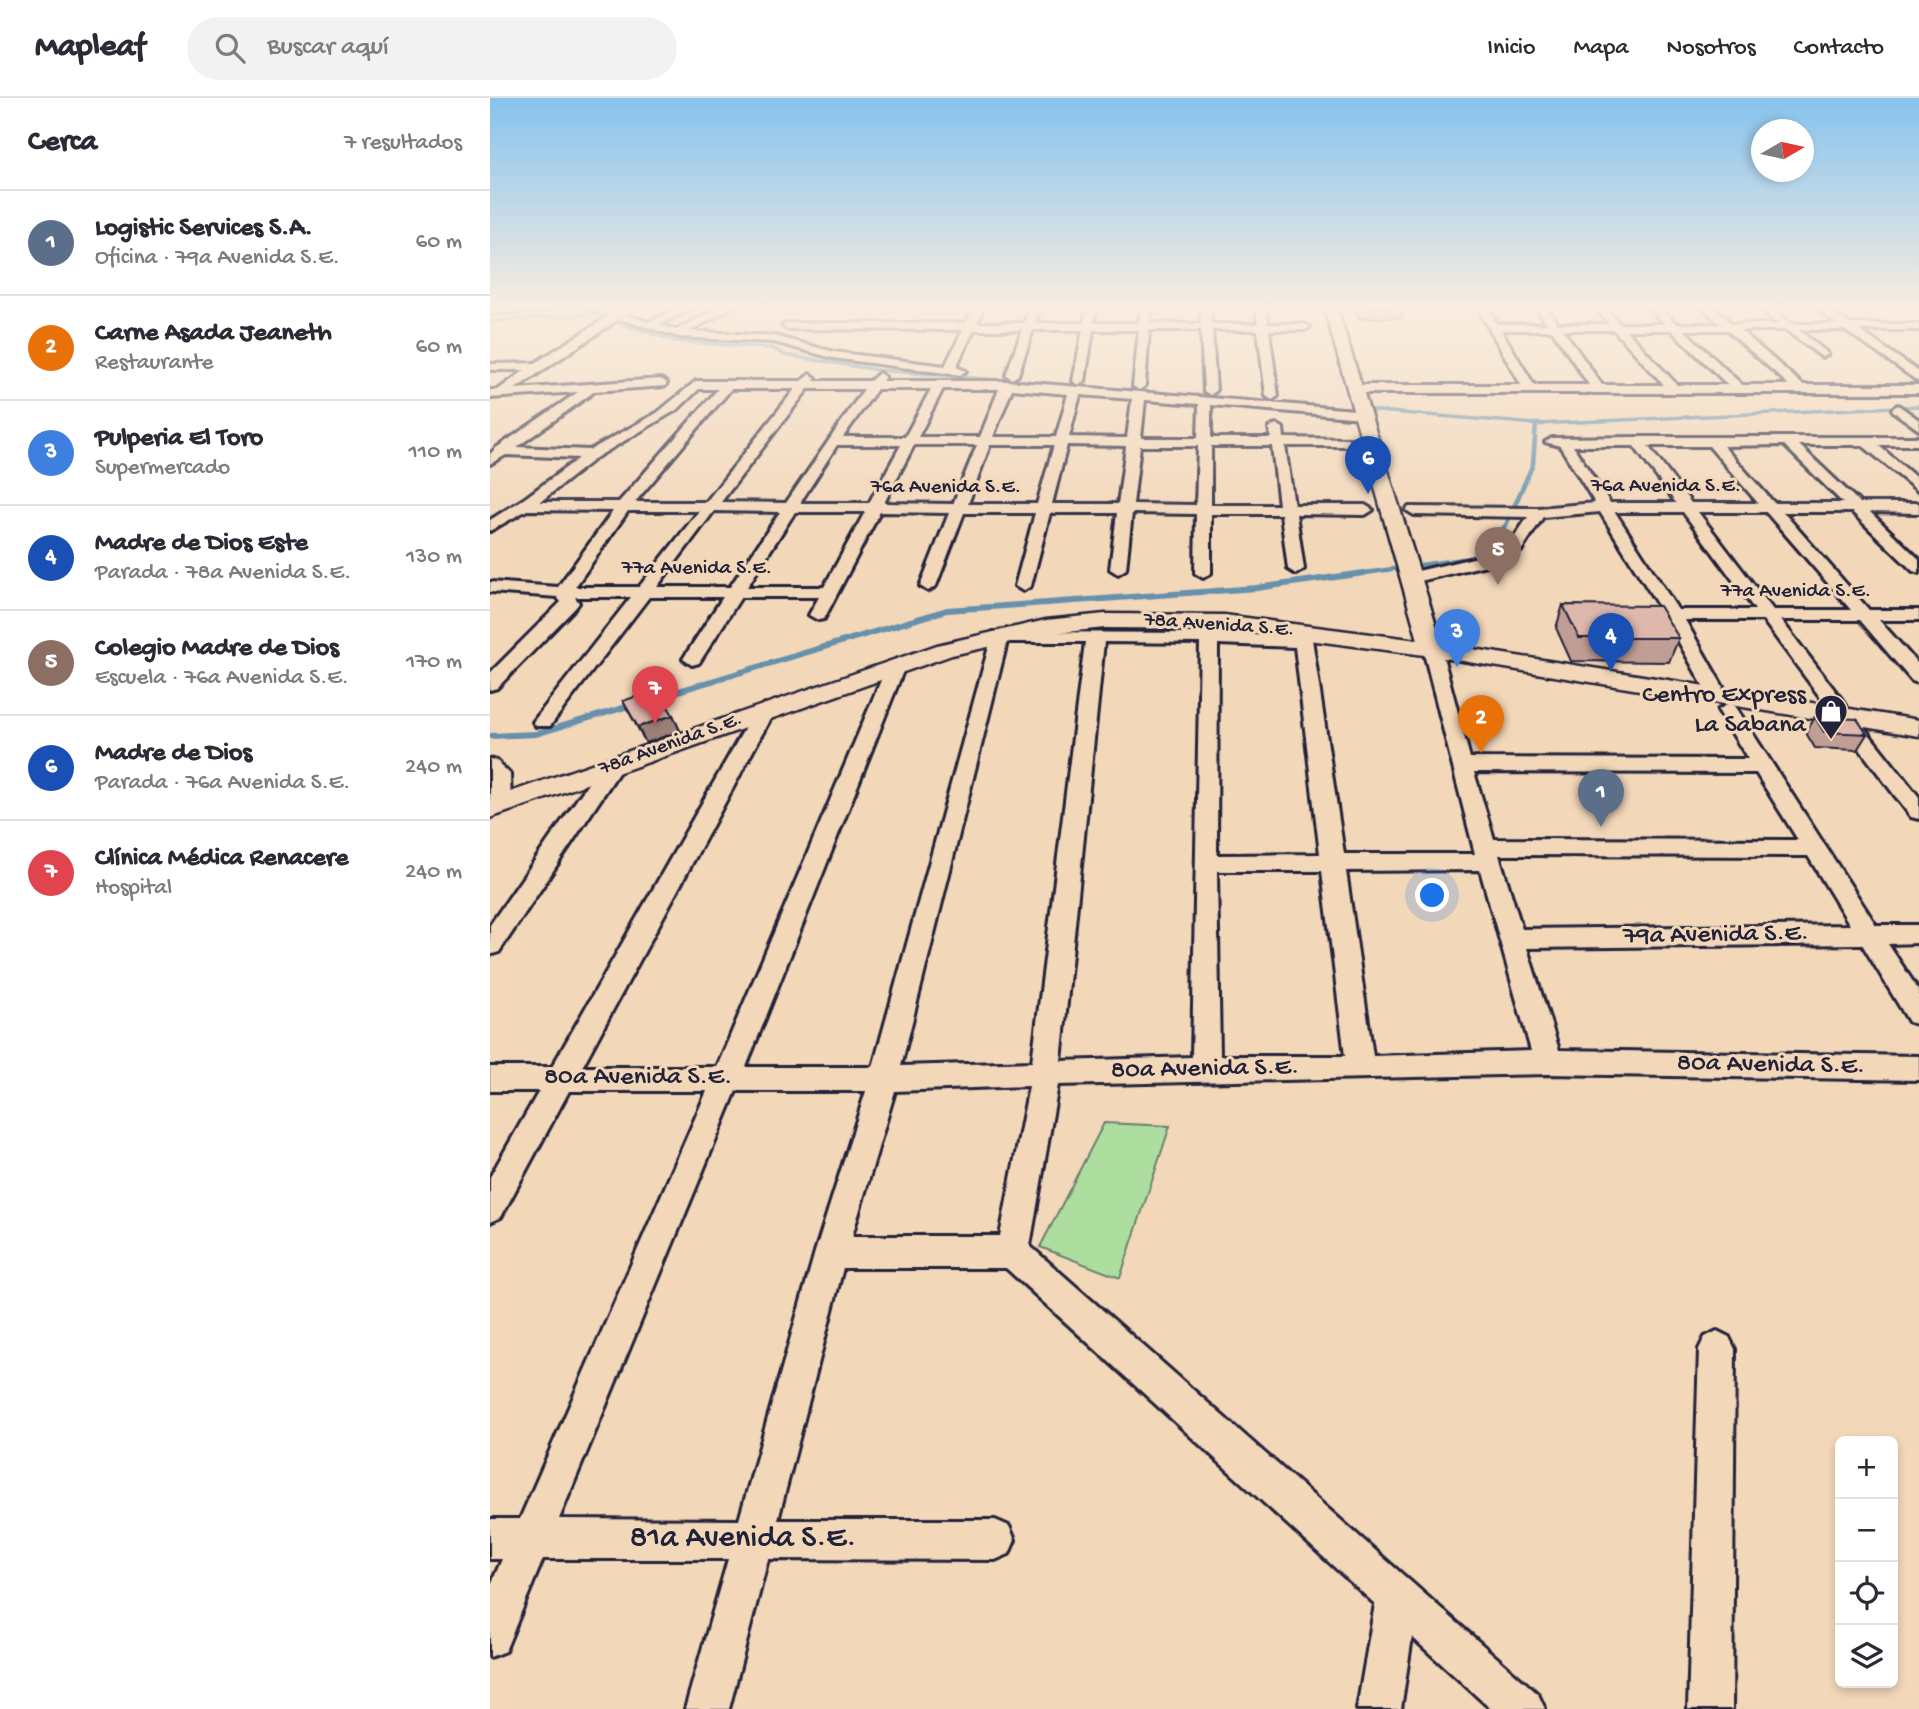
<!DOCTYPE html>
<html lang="es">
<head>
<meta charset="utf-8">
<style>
	body { margin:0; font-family:"Gochi Hand",sans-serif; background:#f2f2f3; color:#2b2b33 }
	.controls { position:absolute; right:21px; bottom:21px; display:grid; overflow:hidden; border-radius:10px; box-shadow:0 4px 10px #0003 }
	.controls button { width:63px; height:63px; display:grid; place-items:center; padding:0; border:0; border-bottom:2px solid #e1e1e2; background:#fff; color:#2b2b33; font:35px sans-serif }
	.compass { position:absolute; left:1261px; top:21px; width:63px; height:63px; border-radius:50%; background:#fff; box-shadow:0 4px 10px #0003; rotate:81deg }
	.you { position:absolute; left:943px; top:798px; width:24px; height:24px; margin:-18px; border:5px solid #fff; border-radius:50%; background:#1a73e8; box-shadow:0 0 0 10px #1a73e833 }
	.badge { display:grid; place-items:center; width:46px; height:46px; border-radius:50%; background:#22223b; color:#fff; font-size:23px; font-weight:700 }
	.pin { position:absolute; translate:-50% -58px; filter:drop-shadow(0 2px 4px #0008) }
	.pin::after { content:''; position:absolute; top:37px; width:24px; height:21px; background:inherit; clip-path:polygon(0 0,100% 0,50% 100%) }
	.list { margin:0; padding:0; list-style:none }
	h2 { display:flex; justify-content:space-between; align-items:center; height:91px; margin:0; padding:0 28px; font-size:30px }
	h2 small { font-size:23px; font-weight:400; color:#7c7c81 }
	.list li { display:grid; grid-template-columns:46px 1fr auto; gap:21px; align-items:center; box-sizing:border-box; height:105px; padding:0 28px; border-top:2px solid #e1e1e2 }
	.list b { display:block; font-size:26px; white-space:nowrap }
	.list p { margin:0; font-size:23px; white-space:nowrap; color:#7c7c81 }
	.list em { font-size:23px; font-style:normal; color:#7c7c81 }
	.icon { flex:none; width:38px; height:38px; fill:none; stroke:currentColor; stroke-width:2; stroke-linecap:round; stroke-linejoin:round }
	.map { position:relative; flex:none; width:1429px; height:1611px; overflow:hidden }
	header { display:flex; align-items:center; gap:42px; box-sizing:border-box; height:98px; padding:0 35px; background:#fff; border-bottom:2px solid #e1e1e2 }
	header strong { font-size:33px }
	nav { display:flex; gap:38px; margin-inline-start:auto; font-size:24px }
	.search { width:490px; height:63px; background:#f2f2f3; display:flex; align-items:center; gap:18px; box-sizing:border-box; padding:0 24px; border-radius:38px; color:#7c7c81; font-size:26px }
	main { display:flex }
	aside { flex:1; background:#fff }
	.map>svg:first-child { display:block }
</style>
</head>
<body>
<header>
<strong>Mapleaf</strong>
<div class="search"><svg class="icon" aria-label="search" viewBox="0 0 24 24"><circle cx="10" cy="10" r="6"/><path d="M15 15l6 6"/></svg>Buscar aquí</div>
<nav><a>Inicio</a><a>Mapa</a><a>Nosotros</a><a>Contacto</a></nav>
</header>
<main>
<aside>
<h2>Cerca<small>7 resultados</small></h2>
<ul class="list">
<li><span class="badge" style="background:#5c6f8a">1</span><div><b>Logistic Services S.A.</b><p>Oficina · 79a Avenida S.E.</p></div><em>60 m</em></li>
<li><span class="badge" style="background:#e8710a">2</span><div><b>Carne Asada Jeaneth</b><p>Restaurante</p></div><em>60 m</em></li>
<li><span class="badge" style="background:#3f7fe0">3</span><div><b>Pulperia El Toro</b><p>Supermercado</p></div><em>110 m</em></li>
<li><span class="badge" style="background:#1a4fb4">4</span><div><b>Madre de Dios Este</b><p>Parada · 78a Avenida S.E.</p></div><em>130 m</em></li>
<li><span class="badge" style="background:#8d6e63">5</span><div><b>Colegio Madre de Dios</b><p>Escuela · 76a Avenida S.E.</p></div><em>170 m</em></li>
<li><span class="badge" style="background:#1a4fb4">6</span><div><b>Madre de Dios</b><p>Parada · 76a Avenida S.E.</p></div><em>240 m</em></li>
<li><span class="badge" style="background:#e0444e">7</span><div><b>Clínica Médica Renacere</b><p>Hospital</p></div><em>240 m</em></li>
</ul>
</aside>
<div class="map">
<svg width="1429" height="1611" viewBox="0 0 1429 1611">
	<rect width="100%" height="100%" fill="#f2d7b9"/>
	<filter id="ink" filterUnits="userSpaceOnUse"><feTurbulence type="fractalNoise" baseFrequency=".0143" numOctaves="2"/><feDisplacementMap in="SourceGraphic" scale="14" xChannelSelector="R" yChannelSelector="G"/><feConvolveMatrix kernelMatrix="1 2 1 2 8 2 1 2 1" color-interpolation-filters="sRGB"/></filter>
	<g filter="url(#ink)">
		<path fill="#adde9f" stroke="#68806d" stroke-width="2" d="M614 1025 680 1028 630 1180 550 1149Z"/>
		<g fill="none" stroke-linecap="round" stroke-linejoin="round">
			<path stroke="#6690ab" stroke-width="3.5" d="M0 224 100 216 185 243 282 250 295 257 388 272 1046 326 1429 308"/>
			<g stroke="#6690ab" stroke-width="4.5">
				<path d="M1042 326H1053"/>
				<path d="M861 477 987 459 1016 427 1043 366 1046 326"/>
			</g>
			<g stroke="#6690ab" stroke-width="6">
				<path d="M162 601 457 512 767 490 874 475"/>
				<path d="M0 638 46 636 146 606"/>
			</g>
			<defs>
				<g id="minor">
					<path d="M63 209 58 212 0 216V210Z"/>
					<path d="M94 209 126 214 138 209 141 212 136 217 159 224 190 209H204L169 227 187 232 229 209H243L200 233 284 238 344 254 455 268 473 232 297 231 292 228 297 225H476L484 209H494L487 225H534L540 209H550L545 225H594L597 209H607L604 225H649L651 209H661L660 225 711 226 710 209H720L721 226H768L766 209H776L778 226H815L820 229 815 232H779L788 298 782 302 776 298 768 232H722L726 293 720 297 714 293 711 232H659L655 288 649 292 643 288 649 232H603L595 283 589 287 583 283 593 232H543L528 277 522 281 516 277 532 232H484L466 269 476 273 470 277 343 260 284 244 189 239 129 221 25 291 171 281 177 285 175 288 105 293 27 349 100 352 167 315 206 283H311L320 276 326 280 324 283H380L389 275 395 279 392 283H517L877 313 878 316 872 320 721 307V340H781L779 330 786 326 793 330 794 340 862 341 864 344 857 348H795L804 407H875L883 412 875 417 806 416 814 471 806 476 798 471 791 416H721V475L713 480 705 475 706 416 642 415 636 471 628 476 620 471 627 415H560L541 488 533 493 525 488 545 415H474L446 488 438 493 430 488 459 415 390 414 334 521 328 522 319 517 329 499H251L209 565 202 567 193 561 233 499H159L60 628H46L43 624 46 620 141 499H85L89 505 86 509 7 590 0 592V575L71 504 67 499 0 494V484L68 489 123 413 37 412 0 433V422L35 400 89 360 16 357 0 366V356L6 350 88 294 0 300V292H8L35 272H0V266L45 265 119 218ZM209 291H228L129 404H50L107 359 188 311ZM241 291H305L216 404H145ZM318 291H374L296 405 231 404ZM387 291H441L415 339H353ZM453 291H509L490 339H428ZM522 291 578 296 566 339H503ZM590 297 642 301 637 340 579 339ZM655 302 709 306 708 340H651ZM347 347H411L379 405H310ZM424 347H487L463 406 394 405ZM500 347H564L547 406H478ZM577 347 636 348 628 406H562ZM650 348H708L706 407 643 406ZM721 348H782L789 407H721ZM138 413H209L149 489H85ZM224 413 290 414 240 489H167ZM305 414H375L334 489H257Z"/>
					<path d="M987 209H997L1007 226H1057L1046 209H1056L1068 226H1119L1104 209H1115L1130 226H1175L1158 209H1169L1187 226H1230L1212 209H1224L1242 226H1288L1269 209H1281L1301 226H1347L1325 209H1337L1360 226H1429V232H1369L1429 274V284L1355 232H1309L1336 254 1338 256 1332 259 1296 232H1250L1313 287H1429V295H865L859 291 865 287H1031ZM1011 232H1062L1099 287H1044ZM1073 232H1124L1174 287H1112ZM1136 232H1181L1238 287H1187ZM1194 232H1237L1299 287H1252Z"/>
					<path d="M1408 307 1429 322V332L1404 314 1402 311Z"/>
					<path d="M1147 339H1429V347H1388L1429 382V394L1372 347H1309L1370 405H1429V415L1380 414 1429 461V475L1423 473 1362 414H1293L1379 512H1429V522H1389L1429 567V585L1422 583 1370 522H1291L1356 607 1346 613 1339 611 1273 522H1195L1233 589 1230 593H1216L1174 517 1110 414 1053 419 1031 453 1021 461 921 485 913 480 915 476 1009 454 1019 447 1038 419 924 417 916 412 919 409 1048 410 1105 405 1070 348 1055 344 1062 340ZM1294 347 1353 405H1284L1233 348ZM1083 348H1144L1186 405H1120ZM1158 348H1219L1268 405H1201ZM1125 414H1193L1265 512H1188ZM1208 414H1276L1361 512H1283Z"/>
					<path d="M734 519 743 524 733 535 804 538 806 530 812 529 821 534 854 756H985L933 551 942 545 951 551 980 660 1258 661 1228 612 1238 606 1245 608 1386 827H1429V845L1398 846 1429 893V927L1419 924 1372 846 1037 850 1069 952 1429 958V982L1058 976 568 987 540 1148 1048 1596 1055 1611H1001L922 1539 911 1611H867L885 1506 516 1170H353L288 1422H505L519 1428 525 1442 519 1456 505 1462 278 1461 239 1611H195L238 1461H53L15 1553 0 1559V1489L12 1461H0V1421H30L217 993H79L11 1119 0 1124V1079L49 993H0V969H62L265 612 275 606 285 612 92 969H227L397 568 406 562 415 568 256 969H383L503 534 714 535 728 520ZM517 544H595L542 964 411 968ZM614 544 710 545 702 959 571 963ZM728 546 805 549 830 756 727 757ZM984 674 1266 675 1308 742 1004 741ZM1009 757 1318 758 1360 827 1032 831ZM990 772 1041 953 883 958 856 773ZM727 773H832L855 958H730ZM539 988 510 1138H362L405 993ZM246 993H376L325 1154 249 1422 69 1421Z"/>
					<path d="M1364 624 1371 626 1429 699V721L1421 719 1354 630Z"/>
					<path d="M0 661 7 663 20 676 21 707 18 712 10 714 0 709Z"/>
					<path d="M121 662 132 669 9 854 0 857V827L113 664Z"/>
					<path d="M1227 1233 1239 1239 1245 1251 1242 1611H1198L1209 1251 1215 1239Z"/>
				</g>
				<path id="tertiary" d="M834 209H847L952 546 1429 622V638L942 558 734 531 615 530 556 536 462 557 0 720V701L447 547 556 522 615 516 734 517 928 542Z"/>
			</defs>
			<use href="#minor" stroke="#22223b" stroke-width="6"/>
			<use href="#tertiary" stroke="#22223b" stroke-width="5"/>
			<use href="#minor" fill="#f2d7b9" fill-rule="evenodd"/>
			<use href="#tertiary" fill="#f2d7b9" fill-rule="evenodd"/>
		</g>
		<g fill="#c09e95" stroke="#22223b" stroke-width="2">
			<path d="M867 209H913L912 220H869L867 215Z"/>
			<path d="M1073 507 1189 540 1179 564 1081 563 1066 530Z"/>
			<path d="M133 603 183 617 190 633 156 645Z"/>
			<path d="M1325 619 1377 636 1367 652 1325 650 1316 635Z"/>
		</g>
		<path fill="#9c8179" stroke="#22223b" stroke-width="2" d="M183 617 190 633 156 645 148 629Z"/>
		<g fill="#dfb8ad" stroke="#22223b" stroke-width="2">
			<path d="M1073 507 1169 508 1189 540H1089Z"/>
			<path d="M167 591 183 617 148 629 133 603Z"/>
			<path d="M1325 619 1367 621 1377 636 1334 634Z"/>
		</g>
	</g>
	<linearGradient id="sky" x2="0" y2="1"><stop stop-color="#86c3ee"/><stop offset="0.48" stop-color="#f9ede0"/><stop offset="1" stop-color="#f9ede0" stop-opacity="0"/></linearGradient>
	<rect width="1429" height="435" fill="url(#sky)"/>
	<defs>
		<symbol id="shop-pin" viewBox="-11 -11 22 30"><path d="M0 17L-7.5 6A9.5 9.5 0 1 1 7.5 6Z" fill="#22223b" stroke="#f2d7b9"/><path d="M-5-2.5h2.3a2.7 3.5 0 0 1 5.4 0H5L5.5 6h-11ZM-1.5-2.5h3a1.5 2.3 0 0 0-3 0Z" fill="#fff"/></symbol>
	</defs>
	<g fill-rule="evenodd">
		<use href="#shop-pin" x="1322" y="594" width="38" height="52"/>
	</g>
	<g text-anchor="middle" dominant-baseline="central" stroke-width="6" stroke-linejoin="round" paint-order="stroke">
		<g font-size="21" fill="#22223b" stroke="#f2d7b9">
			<text x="1176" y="389">76a Avenida S.E.</text>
			<text x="456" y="390">76a Avenida S.E.</text>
			<text x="207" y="471">77a Avenida S.E.</text>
			<text x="1306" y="494">77a Avenida S.E.</text>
			<text transform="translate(729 528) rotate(4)">78a Avenida S.E.</text>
			<text transform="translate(181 647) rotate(-20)">78a Avenida S.E.</text>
		</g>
		<g font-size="26" fill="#22223b" stroke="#f2d7b9" text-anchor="end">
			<text x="1316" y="598">Centro Express<tspan x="1316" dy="30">La Sabana</tspan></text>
		</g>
		<g font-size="26" fill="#22223b" stroke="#f2d7b9">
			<text transform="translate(1226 838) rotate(-1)">79a Avenida S.E.</text>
			<text transform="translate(1281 968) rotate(1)">80a Avenida S.E.</text>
			<text transform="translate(715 972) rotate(-1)">80a Avenida S.E.</text>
			<text x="148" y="980">80a Avenida S.E.</text>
		</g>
		<g font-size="32" fill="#22223b" stroke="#f2d7b9">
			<text x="253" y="1441">81a Avenida S.E.</text>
		</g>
	</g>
</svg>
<div class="controls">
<button>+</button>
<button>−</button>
<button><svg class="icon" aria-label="locate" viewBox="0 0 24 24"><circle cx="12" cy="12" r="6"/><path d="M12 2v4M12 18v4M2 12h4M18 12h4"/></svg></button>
<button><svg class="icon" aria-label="layers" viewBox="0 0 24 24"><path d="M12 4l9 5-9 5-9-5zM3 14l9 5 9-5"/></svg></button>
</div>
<svg class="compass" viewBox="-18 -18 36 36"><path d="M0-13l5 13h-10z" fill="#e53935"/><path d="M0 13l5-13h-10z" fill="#7c7c81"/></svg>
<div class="you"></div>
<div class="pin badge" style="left:1111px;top:729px;background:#5c6f8a">1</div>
<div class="pin badge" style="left:991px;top:655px;background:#e8710a">2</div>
<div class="pin badge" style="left:967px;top:569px;background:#3f7fe0">3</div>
<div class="pin badge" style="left:1121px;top:573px;background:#1a4fb4">4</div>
<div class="pin badge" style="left:1008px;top:487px;background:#8d6e63">5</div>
<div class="pin badge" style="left:878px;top:396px;background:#1a4fb4">6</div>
<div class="pin badge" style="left:165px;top:626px;background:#e0444e">7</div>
</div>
</main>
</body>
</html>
